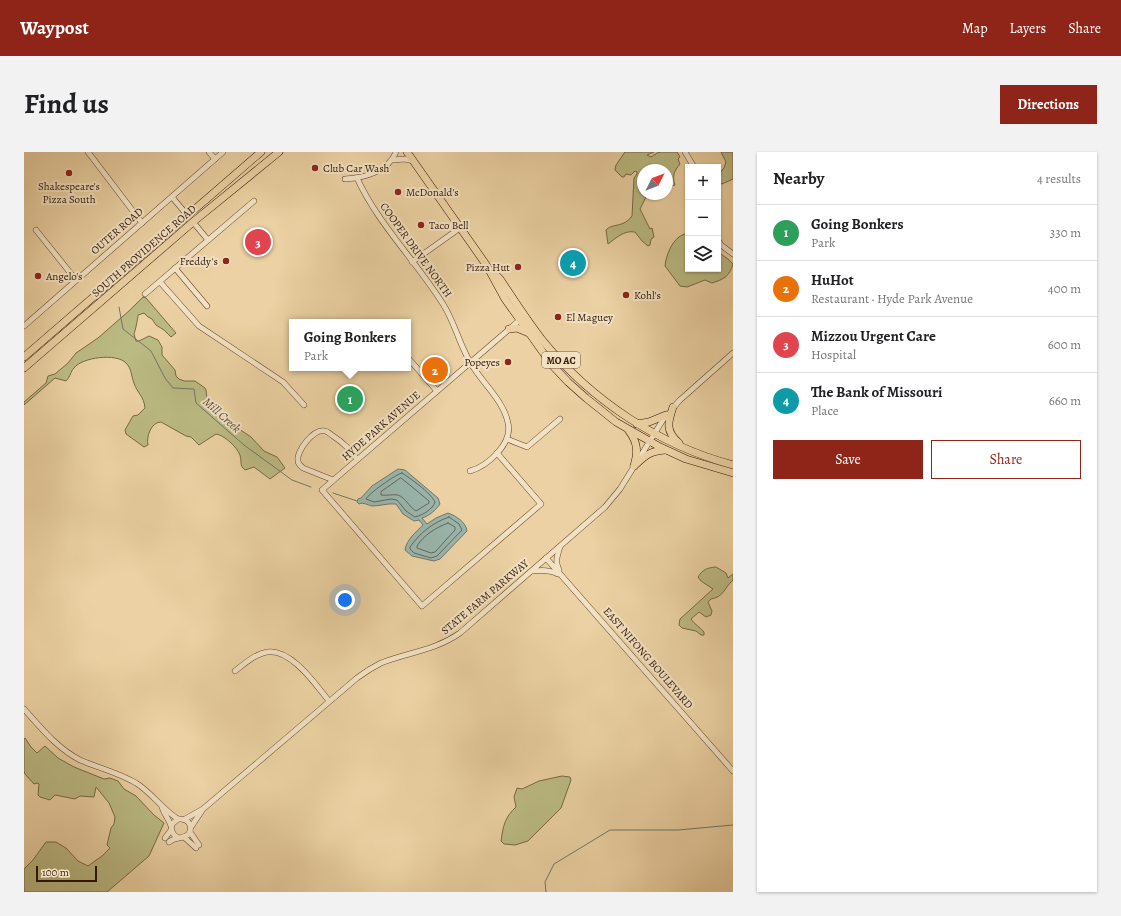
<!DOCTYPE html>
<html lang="en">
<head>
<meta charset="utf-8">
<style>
	body { margin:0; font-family:Alegreya,serif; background:#f2f2f2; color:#202124 }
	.controls { position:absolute; right:12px; top:12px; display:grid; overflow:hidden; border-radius:0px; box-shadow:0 1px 3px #0004 }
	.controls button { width:36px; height:36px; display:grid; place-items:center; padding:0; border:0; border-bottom:1px solid #e0e0e0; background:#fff; color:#202124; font:20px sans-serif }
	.compass { position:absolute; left:613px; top:12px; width:36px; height:36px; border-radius:50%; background:#fff; box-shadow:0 1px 3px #0004; rotate:48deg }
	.scale { position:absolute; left:12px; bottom:10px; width:61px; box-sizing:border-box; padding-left:4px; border:2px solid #341707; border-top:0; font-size:11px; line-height:14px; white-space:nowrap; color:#341707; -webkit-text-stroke:3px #f2e1c3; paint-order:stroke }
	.you { position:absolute; left:321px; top:448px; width:14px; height:14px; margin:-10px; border:3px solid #fff; border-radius:50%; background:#1a73e8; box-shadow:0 0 0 6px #1a73e833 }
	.badge { display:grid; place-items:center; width:26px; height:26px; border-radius:50%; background:#8f2418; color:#fff; font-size:13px; font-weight:700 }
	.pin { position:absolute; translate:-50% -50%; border:2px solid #fff; box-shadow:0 1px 4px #0006 }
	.popup { position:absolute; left:265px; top:167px; width:122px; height:52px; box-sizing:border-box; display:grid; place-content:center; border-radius:0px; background:#fff; filter:drop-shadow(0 1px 3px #0005); font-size:13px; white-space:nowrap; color:#757577 }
	.popup b { font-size:15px; color:#202124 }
	.popup::after { content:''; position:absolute; left:50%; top:100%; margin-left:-8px; border:8px solid transparent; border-top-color:#fff }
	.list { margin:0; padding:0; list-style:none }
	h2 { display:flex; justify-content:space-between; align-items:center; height:52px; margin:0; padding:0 16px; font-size:17px }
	h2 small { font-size:13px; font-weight:400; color:#757577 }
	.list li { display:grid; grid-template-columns:26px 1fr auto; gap:12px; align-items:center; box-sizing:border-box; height:56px; padding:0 16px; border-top:1px solid #e0e0e0 }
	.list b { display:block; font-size:15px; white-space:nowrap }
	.list p { margin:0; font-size:13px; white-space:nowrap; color:#757577 }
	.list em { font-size:13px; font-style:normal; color:#757577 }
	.actions { display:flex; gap:8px; padding:12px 16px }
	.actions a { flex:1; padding:9px 0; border:1px solid #8f2418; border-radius:0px; text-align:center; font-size:14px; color:#8f2418 }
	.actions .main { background:#8f2418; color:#fff }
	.icon { flex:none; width:22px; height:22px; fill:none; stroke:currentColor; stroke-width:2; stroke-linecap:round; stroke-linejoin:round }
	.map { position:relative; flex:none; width:709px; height:740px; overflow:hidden; border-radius:0px }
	header { display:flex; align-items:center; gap:24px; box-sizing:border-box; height:56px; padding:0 20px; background:#8f2418; color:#fff }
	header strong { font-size:19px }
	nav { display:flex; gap:22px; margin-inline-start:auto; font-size:14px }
	.intro { display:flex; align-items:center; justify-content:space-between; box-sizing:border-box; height:96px; padding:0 24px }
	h1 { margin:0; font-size:28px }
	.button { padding:10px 18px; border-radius:0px; background:#8f2418; color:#fff; font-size:14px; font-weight:700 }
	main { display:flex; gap:24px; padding:0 24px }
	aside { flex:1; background:#fff; border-radius:0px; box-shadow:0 1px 3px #0004 }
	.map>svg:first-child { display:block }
</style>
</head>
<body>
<header>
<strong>Waypost</strong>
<nav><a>Map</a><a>Layers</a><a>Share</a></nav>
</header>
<div class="intro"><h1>Find us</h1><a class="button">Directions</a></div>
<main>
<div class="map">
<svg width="709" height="740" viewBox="0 0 709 740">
	<rect width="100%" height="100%" fill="#ebd1a3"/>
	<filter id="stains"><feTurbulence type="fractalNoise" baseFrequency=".005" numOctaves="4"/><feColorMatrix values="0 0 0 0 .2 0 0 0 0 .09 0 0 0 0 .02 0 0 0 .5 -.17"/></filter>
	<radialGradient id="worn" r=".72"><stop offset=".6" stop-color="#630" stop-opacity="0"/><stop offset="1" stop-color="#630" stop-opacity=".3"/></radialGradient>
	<g fill="#bbba83" stroke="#786845">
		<path d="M601 0H630L623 3 627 5 633 1 637 0H653L656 5 654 7 656 12C650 19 648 24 651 33L648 34 643 28V18H619V42H627L622 45 616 57 626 77 628 76 630 85 627 87 626 93 624 94 618 89 611 80C600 78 592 86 584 92L582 78C588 71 600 76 608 64L610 26 613 22V20L611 19 607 23 602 22 600 25H598L591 18 592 13Z"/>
		<path d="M697 0H709V27L698 32 694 29V23L700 16 702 10Z"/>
		<path d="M664 81V117H694V100L704 107 709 112C705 125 700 127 688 131L681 128 663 135 656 134 641 114C642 104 647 91 655 85 657 83 661 82 664 81Z"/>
		<path d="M119 145 122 146 152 181 147 185 140 178 132 173 128 167 124 165 120 161 114 163C114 166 111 180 110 182L112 189H115L125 184 134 188 138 195V203L151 218 152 224 155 227 160 229H171L181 236 182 238 183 246 190 255 193 262 227 285 240 299 253 305 261 316 246 327 230 315 221 318C215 313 218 310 216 303 213 295 200 283 192 282L175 293 167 285 162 284 137 270C127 270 122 285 124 293L120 295 102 282 101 278 109 264 114 263 121 256C120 244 113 241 110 231 107 224 108 217 102 211 93 201 58 205 50 216 46 220 47 224 42 229L31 226 0 253V250L22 231 24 224 31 222 44 211 52 201 74 186 106 158Z"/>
		<path d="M692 415 702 421 704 426 709 422V428C700 436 700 445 687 447L684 450 688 459 687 463 682 465 675 460 667 467C670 472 676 475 680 480V483H677L672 479 658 476 655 473 656 467 689 437 677 429 674 425C679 417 683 416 692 415Z"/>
		<path d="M1 586 7 595 13 601 21 594 34 606 50 615 80 627 86 626 94 629 100 637 112 644 130 663 140 671 125 704 83 740H0V717L9 708 22 690H32L42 696 54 709 64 714 78 704 86 696 83 693 87 676 90 672 91 665 85 651 72 635 70 645 56 644 51 647 31 643 26 648 16 645 14 643 15 632 13 631 10 632 1 622 0 619V587Z"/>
		<path d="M538 624 546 625 547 628 537 656 504 689 491 693 480 692 477 689C479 674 481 665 492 655L490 645 493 636 498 637 515 629Z"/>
	</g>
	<path fill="#99b6ad" stroke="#71766b" d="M374 317 381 318 414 346 416 352C412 358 405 364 398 366L403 372 412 366 424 361C432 364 442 370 443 379L416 407 410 409 388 404 381 398C382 388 393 379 399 373L395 368 390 369 379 362 372 352C364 351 356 354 348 354 343 353 340 350 335 352L333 350 334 347 337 346 348 334Z"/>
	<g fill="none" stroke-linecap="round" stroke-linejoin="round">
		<g stroke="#66665a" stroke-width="1">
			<path d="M378 321C387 327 406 340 411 350 409 357 399 363 391 365L382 359 373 348 367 347 350 350 342 347C344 342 372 322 378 321Z"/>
			<path d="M377 326 387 334 405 349V351L392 359C385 355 382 346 374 343 368 342 363 344 357 343V340Z"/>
			<path d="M425 365 435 372 438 378 413 404 407 406 390 401 386 397V395C396 381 408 371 425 365Z"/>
			<path d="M424 371 431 375V378L411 400 407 401 393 396V394C400 383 411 376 424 371Z"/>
		</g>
		<g stroke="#71766b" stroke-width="1">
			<path d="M95 155 99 177 127 199 141 226 149 236 170 237 172 251 220 293 268 328 287 335"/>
			<path d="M309 341 333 349"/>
			<path d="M522 740 521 730 530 712 586 678H654L709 673"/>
		</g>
		<defs>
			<g id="minor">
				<path d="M64 0 118 71"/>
				<path d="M185 0 191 7"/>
				<path d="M661 0 670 15"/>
				<path d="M369 8 381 7 390 9"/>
				<path d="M333 26C354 72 392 109 419 152 430 169 435 191 446 210 457 230 479 247 484 271 489 291 464 314 446 319"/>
				<path d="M321 27C340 26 365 19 372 0"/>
				<path d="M148 45 164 64"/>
				<path d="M169 70 184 88"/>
				<path d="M12 78 52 128"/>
				<path d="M694 88 697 93 709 102"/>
				<path d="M388 110 436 76"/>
				<path d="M151 116 183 154"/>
				<path d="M136 130 175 174 259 230 280 253"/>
				<path d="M121 142 230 49"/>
				<path d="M0 174 199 0"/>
				<path d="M384 206 413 239"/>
				<path d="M648 257 656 248 709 201"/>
				<path d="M483 287 503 295 536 267"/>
				<path d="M473 301 517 352 398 454 298 338 497 167"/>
				<path d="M309 328 279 316C277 314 274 312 274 309 272 299 290 276 301 279 303 279 306 282 309 284 320 291 325 297 333 307"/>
				<path d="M522 406 709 619"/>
				<path d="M535 418C531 410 533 404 536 395"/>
				<path d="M509 419C519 418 526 418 534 422"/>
				<path d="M211 519C220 512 231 502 243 500 267 496 292 533 305 549"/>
				<path d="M0 557C17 576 33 596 56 608 75 616 95 621 112 631 128 641 138 657 154 667"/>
				<path d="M138 655C140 662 145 667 147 674"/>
				<path d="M161 667 179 657"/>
				<path d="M167 675 179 657 333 526C341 520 349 515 357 511 385 500 410 499 436 481L581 355 596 337 642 263"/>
				<path d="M166 680 175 693"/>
				<path d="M160 685 172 696"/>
				<path d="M141 686 147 678"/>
				<path d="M145 690C152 684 158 688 165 682 169 673 164 666 154 667L148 672C146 678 148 682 153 685"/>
			</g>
			<g id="major">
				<path d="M383 0 463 114 481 147 528 213 544 230 562 246 592 270 636 295 662 307 709 321"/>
				<path d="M469 120 476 127C490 148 504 170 519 189 568 249 635 293 709 313"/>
				<path d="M485 177 493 176 505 181"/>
				<path d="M0 205 237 0"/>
				<path d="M0 216 169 70 255 0"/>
				<path d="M649 255C644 270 641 279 655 291"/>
				<path d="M613 272 625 270 642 263"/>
				<path d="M605 279C614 291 614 300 610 314"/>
				<path d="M610 314C621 304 625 299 641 298"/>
			</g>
		</defs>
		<use href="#minor" stroke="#62462e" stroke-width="6"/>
		<use href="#major" stroke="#341707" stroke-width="8"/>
		<use href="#minor" stroke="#f2e1c3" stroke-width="5"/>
		<use href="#major" stroke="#ebd1a3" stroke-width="7"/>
	</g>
	<g fill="#8f2418" stroke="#f2e1c3" stroke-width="1.5">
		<circle cx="291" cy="16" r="4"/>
		<circle cx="45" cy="21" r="4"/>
		<circle cx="374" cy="40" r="4"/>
		<circle cx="397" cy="73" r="4"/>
		<circle cx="202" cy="109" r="4"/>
		<circle cx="494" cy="115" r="4"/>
		<circle cx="14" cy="124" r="4"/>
		<circle cx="602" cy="143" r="4"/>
		<circle cx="534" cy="165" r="4"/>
		<circle cx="484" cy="210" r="4"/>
	</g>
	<g text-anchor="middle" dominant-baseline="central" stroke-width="4" stroke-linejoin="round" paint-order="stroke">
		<rect fill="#f2e1c3" stroke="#6d543f" stroke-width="1" x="518" y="200" width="38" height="16" rx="3"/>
		<g font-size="10" font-weight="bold" fill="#341707">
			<text x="537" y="208">MO AC</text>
		</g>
		<g font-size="11" fill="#341707" stroke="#f2e1c3" text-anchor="start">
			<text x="299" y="16">Club Car Wash</text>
			<text x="45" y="34" text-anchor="middle">Shakespeare's<tspan x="45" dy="13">Pizza South</tspan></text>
			<text x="382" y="40">McDonald's</text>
			<text x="405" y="73">Taco Bell</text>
			<text x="194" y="109" text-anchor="end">Freddy's</text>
			<text x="486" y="115" text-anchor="end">Pizza Hut</text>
			<text x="22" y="124">Angelo's</text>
			<text x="610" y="143">Kohl's</text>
			<text x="542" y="165">El Maguey</text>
			<text x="476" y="210" text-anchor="end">Popeyes</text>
		</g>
		<g font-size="11" fill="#341707" stroke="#f2e1c3">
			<text transform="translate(93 79) rotate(-41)">OUTER ROAD</text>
			<text transform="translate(392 98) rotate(54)">COOPER DRIVE NORTH</text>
			<text transform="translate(120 99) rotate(-41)">SOUTH PROVIDENCE ROAD</text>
			<text transform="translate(357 274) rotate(-41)">HYDE PARK AVENUE</text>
			<text transform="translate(461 445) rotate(-40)">STATE FARM PARKWAY</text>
			<text transform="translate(624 506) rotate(49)">EAST NIFONG BOULEVARD</text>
		</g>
		<g font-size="12" font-style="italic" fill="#524739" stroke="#f2e1c3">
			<text transform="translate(198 263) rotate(42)">Mill Creek</text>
		</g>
	</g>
	<rect width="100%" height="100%" filter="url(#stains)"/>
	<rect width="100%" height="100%" fill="url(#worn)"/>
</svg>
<div class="controls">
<button>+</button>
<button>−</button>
<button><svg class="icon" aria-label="layers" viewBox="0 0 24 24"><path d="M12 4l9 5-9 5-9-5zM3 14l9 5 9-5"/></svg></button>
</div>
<svg class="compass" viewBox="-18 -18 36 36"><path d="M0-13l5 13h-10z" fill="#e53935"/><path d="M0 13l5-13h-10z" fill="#757577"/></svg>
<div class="scale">100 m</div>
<div class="you"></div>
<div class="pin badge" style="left:326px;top:247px;background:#2e9e5b">1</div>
<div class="popup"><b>Going Bonkers</b>Park</div>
<div class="pin badge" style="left:411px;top:218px;background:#e8710a">2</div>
<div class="pin badge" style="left:234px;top:90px;background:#e0444e">3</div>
<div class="pin badge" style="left:549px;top:111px;background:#0f9aa8">4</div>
</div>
<aside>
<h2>Nearby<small>4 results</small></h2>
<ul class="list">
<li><span class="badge" style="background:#2e9e5b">1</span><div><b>Going Bonkers</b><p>Park</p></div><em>330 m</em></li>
<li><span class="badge" style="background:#e8710a">2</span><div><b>HuHot</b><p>Restaurant · Hyde Park Avenue</p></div><em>400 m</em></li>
<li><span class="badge" style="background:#e0444e">3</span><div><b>Mizzou Urgent Care</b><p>Hospital</p></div><em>600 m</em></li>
<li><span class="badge" style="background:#0f9aa8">4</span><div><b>The Bank of Missouri</b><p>Place</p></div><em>660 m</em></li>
</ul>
<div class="actions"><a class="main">Save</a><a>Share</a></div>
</aside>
</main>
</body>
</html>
